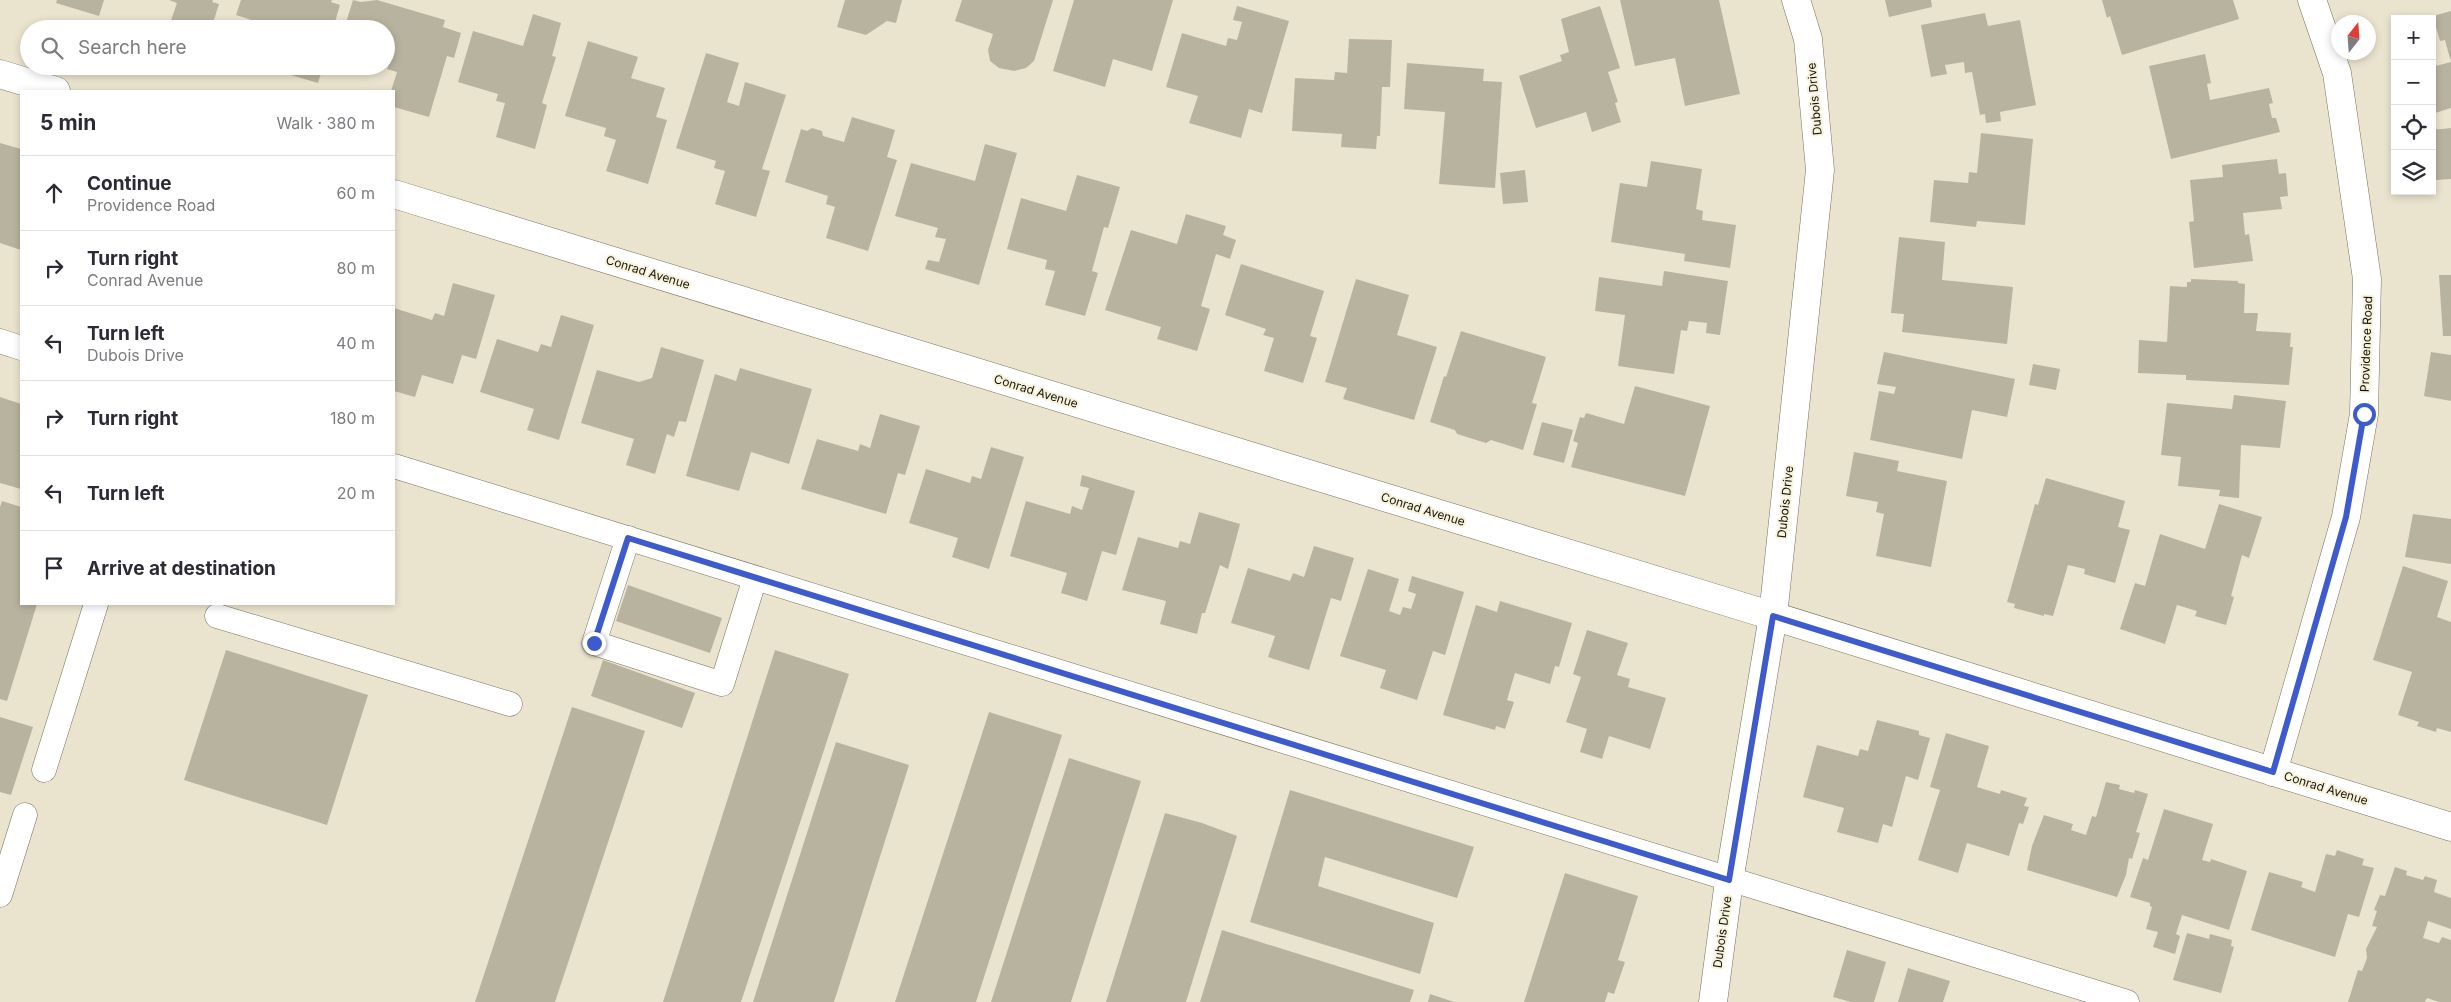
<!DOCTYPE html>
<html lang="en">
<head>
<meta charset="utf-8">
<style>
	body { margin:0; font-family:Inter,sans-serif; background:#f7f7f7; color:#2b2b33 }
	.controls { position:absolute; right:15px; top:15px; display:grid; overflow:hidden; border-radius:0px; box-shadow:0 2px 8px #0003 }
	.controls button { width:45px; height:45px; display:grid; place-items:center; padding:0; border:0; border-bottom:1px solid #e1e1e2; background:#fff; color:#2b2b33; font:25px sans-serif }
	.compass { position:absolute; left:2331px; top:15px; width:45px; height:45px; border-radius:50%; background:#fff; box-shadow:0 2px 8px #0003; rotate:17deg }
	.stop { position:absolute; width:15px; height:15px; margin:-11px; border:4px solid #3e5bcd; border-radius:50%; background:#fff }
	.stop.end { background:#3e5bcd; border-color:#fff; box-shadow:0 1px 5px #0008 }
	.list { margin:0; padding:0; list-style:none }
	h2 { display:flex; justify-content:space-between; align-items:center; height:65px; margin:0; padding:0 20px; font-size:21px }
	h2 small { font-size:16px; font-weight:400; color:#7c7c81 }
	.list li { display:grid; grid-template-columns:32px 1fr auto; gap:15px; align-items:center; box-sizing:border-box; height:75px; padding:0 20px; border-top:1px solid #e1e1e2 }
	.list b { display:block; font-size:19px; white-space:nowrap }
	.list p { margin:0; font-size:16px; white-space:nowrap; color:#7c7c81 }
	.list em { font-size:16px; font-style:normal; color:#7c7c81 }
	.icon { flex:none; width:28px; height:28px; fill:none; stroke:currentColor; stroke-width:2; stroke-linecap:round; stroke-linejoin:round }
	.map { position:relative; flex:none; width:2451px; height:1002px; overflow:hidden }
	.search { position:absolute; background:#fff; box-shadow:0 2px 8px #0003; left:20px; top:20px; width:375px; height:55px; display:flex; align-items:center; gap:12px; box-sizing:border-box; padding:0 18px; border-radius:28px; color:#7c7c81; font-size:19px }
	.panel { position:absolute; background:#fff; box-shadow:0 2px 8px #0003; left:20px; top:90px; width:375px; height:515px; border-radius:0px }
	.map>svg:first-child { display:block }
</style>
</head>
<body>
<div class="map">
<svg width="2451" height="1002" viewBox="0 0 2451 1002">
	<rect width="100%" height="100%" fill="#eae4cf"/>
	<g fill="#b8b39f">
		<path d="M57 0H104L99 16 56 3Z"/>
		<path d="M169 0H213L212 2 219 4 211 29H168L177 3Z"/>
		<path d="M241 0H332L331 2 340 5 335 22 326 20 324 29H279L236 15Z"/>
		<path d="M353 0 361 2 377 0 445 20 443 27 461 33 454 58 447 56 429 117 394 107V91H391L397 72 387 69 390 62 386 60V29H344Z"/>
		<path d="M845 0H902L896 23 887 21 866 35 837 27Z"/>
		<path d="M962 0H1053L1034 61 1026 68 1014 71 999 68 990 61 988 50 993 34 955 21Z"/>
		<path d="M1074 0H1173L1152 71 1113 59 1105 87 1053 71Z"/>
		<path d="M1620 0H1719L1740 94 1685 106 1675 58 1635 66Z"/>
		<path d="M1885 0H1931L1932 7 1889 17Z"/>
		<path d="M2102 0H2233L2239 19 2122 55 2110 16 2107 18Z"/>
		<path d="M1237 6 1289 21 1262 113 1249 109 1241 138 1189 123 1198 96 1166 87 1182 33 1226 46 1228 38 1237 40 1242 22 1233 20Z"/>
		<path d="M1600 6 1620 68 1608 72 1618 102 1615 103 1621 122 1592 132 1586 112 1536 128 1519 76 1562 61 1560 55 1569 52 1561 19Z"/>
		<path d="M2451 11V59H2450L2445 40 2440 41 2433 16Z"/>
		<path d="M1985 13 1988 26 2020 20 2036 105 2000 112 2001 121 1986 123 1985 114 1980 115 1972 72 1965 73 1964 62 1945 65 1947 74 1931 77 1921 25Z"/>
		<path d="M533 14 561 23 552 56 556 57 542 103 547 105 535 149 496 137 505 103 496 101 498 94 458 82 473 31 523 46Z"/>
		<path d="M1349 39 1392 40 1390 87H1382L1380 136H1377L1376 149 1341 147 1342 134 1292 131 1295 78 1334 80 1335 72 1347 73Z"/>
		<path d="M588 41 638 57 631 78 665 88 656 117 667 120 648 184 606 171 616 140 604 136 606 128 565 116Z"/>
		<path d="M706 53 739 63 727 102 739 106 745 82 786 95 762 169 770 171 756 217 715 204 725 171 714 168 716 161 676 148Z"/>
		<path d="M2205 54 2211 83 2207 84 2210 100 2269 88 2273 103 2269 104 2272 118H2276L2280 132 2171 159 2149 66Z"/>
		<path d="M2451 62V108L2432 114V67Z"/>
		<path d="M1407 63 1484 69 1483 81 1502 82 1495 188 1439 184 1445 112 1404 109Z"/>
		<path d="M278 66H323L318 83 277 71Z"/>
		<path d="M852 117 895 130 887 157 897 160 868 251 826 238 835 207 826 204 828 196 785 182 801 129 807 131 812 128 822 131 823 136 844 142Z"/>
		<path d="M2451 128V179L2436 180 2432 130Z"/>
		<path d="M1981 133 2033 139 2025 225 1977 221 1976 227 1930 222 1934 180 1968 183 1969 172 1977 173Z"/>
		<path d="M0 143 21 149V250L0 243Z"/>
		<path d="M985 144 1017 153 979 285 925 269 928 260 939 262 946 239 935 237 938 228 895 216 911 163 975 181Z"/>
		<path d="M2277 159 2279 174 2286 173 2288 196 2280 197 2282 209 2243 213 2245 235 2249 234 2253 261 2194 268 2189 222 2194 221 2190 180 2223 177 2222 165Z"/>
		<path d="M1651 161 1702 169 1696 209 1703 211 1702 220 1736 225 1730 268 1684 261 1685 254 1611 242 1620 183 1647 187Z"/>
		<path d="M1525 170 1528 202 1503 204 1500 173Z"/>
		<path d="M1077 175 1120 187 1108 228 1104 227 1092 271 1098 273 1085 316 1045 305 1055 271 1045 269 1047 260 1007 249 1021 198 1066 211Z"/>
		<path d="M1186 214 1226 226 1223 235 1236 240 1230 259 1216 254 1201 306 1210 309 1197 351 1157 339 1161 327 1105 310 1131 230 1177 244Z"/>
		<path d="M1899 237 1945 242 1942 280 2013 287 2007 344 1902 332 1904 314 1891 313Z"/>
		<path d="M1241 264 1324 291 1310 336 1317 338 1303 383 1264 371 1274 338 1263 335 1266 329 1225 315Z"/>
		<path d="M1664 271 1728 281 1720 335 1706 333 1707 323 1689 321 1687 331 1681 330 1674 374 1618 366 1625 315 1595 311 1599 277 1662 286Z"/>
		<path d="M2439 275H2451V336H2443Z"/>
		<path d="M1356 279 1409 295 1397 335 1437 347 1414 420 1343 399 1347 388 1325 382Z"/>
		<path d="M2191 279 2238 281V283L2245 284 2244 313H2258L2256 331 2291 333 2290 347H2293L2289 385 2186 380V375L2138 373 2139 340 2167 342 2170 286 2187 287V282H2191Z"/>
		<path d="M453 283 495 295 476 359 462 355 453 384 422 375 415 397 394 391V308L432 320 435 313 444 316Z"/>
		<path d="M561 315 594 325 559 440 527 430 534 409 480 392 497 339 538 352 541 344 551 347Z"/>
		<path d="M1461 331 1546 357 1532 403 1537 404 1523 450 1491 440 1486 443 1457 434 1455 430 1430 422 1444 376 1446 377Z"/>
		<path d="M661 347 704 360 686 422 679 421 674 437 667 434 655 474 626 465 634 439 581 423 597 370 639 382 652 378Z"/>
		<path d="M1884 352 2015 379 2007 417 1972 410 1962 459 1870 440 1879 391 1894 394 1896 387 1877 384Z"/>
		<path d="M2431 352 2451 355V401L2424 396Z"/>
		<path d="M2033 364 2060 369 2056 390 2029 385Z"/>
		<path d="M740 368 812 389 789 464 751 452 739 491 686 476 715 374 736 381Z"/>
		<path d="M1635 386 1710 406 1685 496 1571 467 1578 443 1573 441 1580 417 1584 418 1586 413 1624 424Z"/>
		<path d="M2234 395 2286 401 2280 448 2241 445 2239 498 2219 496 2220 490 2178 486 2181 457 2161 455 2167 403 2232 409Z"/>
		<path d="M0 397 21 404V489L0 483Z"/>
		<path d="M880 414 920 426 905 475 898 473 886 514 801 489 817 439 858 451 860 444 870 448Z"/>
		<path d="M1542 422 1573 430 1564 463 1533 455Z"/>
		<path d="M991 447 1024 457 989 569 952 557 958 538 909 523 926 469 970 483 972 476 981 479Z"/>
		<path d="M1854 452 1899 461 1897 471 1947 481 1931 567 1876 556 1884 514 1876 512 1878 502 1846 496Z"/>
		<path d="M1082 475 1135 491 1116 555 1102 551 1087 601 1061 593 1067 573 1010 556 1026 501 1070 514 1072 506 1082 510 1089 488 1080 486Z"/>
		<path d="M2046 478 2125 501 2118 527 2130 530 2115 583 2084 574 2085 569 2068 565 2053 616 2044 614V616L2014 608 2015 604 2007 602 2035 504 2038 505Z"/>
		<path d="M2 501 21 507V604H37L7 701 0 699V507Z"/>
		<path d="M2219 504 2262 517 2249 558 2242 555 2231 596 2234 597 2226 625 2195 616 2197 611 2177 605 2165 644 2120 629 2135 583 2145 586 2160 534 2205 549Z"/>
		<path d="M1199 512 1240 524 1228 569 1220 565 1205 613H1202L1197 634 1160 624 1166 601 1122 590 1138 537 1178 548 1180 541 1190 544Z"/>
		<path d="M2413 514 2451 519V564L2405 557Z"/>
		<path d="M1314 546 1354 558 1341 601 1331 598 1309 670 1268 657 1275 636 1231 623 1248 568 1290 581 1293 573 1304 577Z"/>
		<path d="M2403 566 2448 581 2437 617 2451 622V732L2437 728 2436 732 2417 726 2419 722 2398 715 2412 672 2373 660Z"/>
		<path d="M1368 569 1399 579 1389 611 1400 615 1403 607 1411 609 1416 594 1408 591 1412 576 1464 592 1445 655 1433 651 1417 700 1380 688 1386 670 1340 656Z"/>
		<path d="M628 585 722 618 710 653 616 621Z"/>
		<path d="M1500 601 1572 623 1559 667 1555 666 1550 684 1515 673 1507 700 1514 702 1505 729 1496 726 1495 730 1443 715 1476 605 1497 612Z"/>
		<path d="M1587 630 1628 643 1617 675 1630 679 1628 687 1666 698 1650 749 1609 736 1602 759 1580 752 1587 729 1566 722 1581 677 1573 674Z"/>
		<path d="M226 650 368 695 327 825 184 780Z"/>
		<path d="M775 650 849 674 741 1002H663Z"/>
		<path d="M603 660 695 693 682 728 591 696Z"/>
		<path d="M572 707 645 731 555 1002H475Z"/>
		<path d="M989 712 1062 735 976 1002H895Z"/>
		<path d="M0 717 33 727 11 795 0 792Z"/>
		<path d="M1877 720 1919 731V735L1930 738 1918 780 1906 776 1892 827 1883 824 1878 843 1837 832 1844 808 1803 797 1817 745 1858 756 1860 749 1868 751Z"/>
		<path d="M1946 733 1989 746 1977 787 2000 794 2001 790 2027 798 2024 806 2029 807 2023 824 2019 823 2009 856 1967 843 1958 873 1918 860 1940 790 1930 787Z"/>
		<path d="M836 742 909 765 834 1002H753Z"/>
		<path d="M1069 758 1141 781 1071 1002H991Z"/>
		<path d="M2106 782 2120 785 2119 789 2134 793 2135 790 2148 794 2136 832 2140 833 2132 859 2129 858 2126 875 2117 897 2027 870 2032 846 2044 815 2073 824 2071 830 2086 835 2092 816 2096 817Z"/>
		<path d="M1290 790 1474 847 1457 898 1325 857 1318 886 1434 923 1420 974 1250 922Z"/>
		<path d="M2164 809 2213 824 2202 860 2210 862 2211 859 2247 871 2229 930 2182 915 2176 934 2180 936 2175 954 2153 947 2158 932 2146 929 2152 907 2150 906V903L2130 897 2143 858 2148 860Z"/>
		<path d="M1165 813 1202 823 1237 836 1186 1002H1106Z"/>
		<path d="M2337 850 2364 859 2362 865 2374 868 2359 917 2348 914 2335 957 2251 930 2269 872 2303 882 2301 887 2315 892 2326 854 2335 856Z"/>
		<path d="M2395 867 2407 871 2406 875 2423 880 2425 876 2437 880 2434 892 2451 898V929L2428 921 2423 938 2439 943 2442 937 2451 940V1002H2439L2427 998 2425 1002H2348L2358 970 2362 971 2367 958 2366 949 2377 927 2372 926 2377 911 2374 910 2380 895 2385 896Z"/>
		<path d="M1565 873 1638 896 1618 960 1625 962 1614 994 1608 992 1605 1002H1524Z"/>
		<path d="M1222 930 1414 990 1410 1002H1200Z"/>
		<path d="M2187 933 2209 939 2210 934 2232 940 2231 946 2234 947 2221 993 2173 980Z"/>
		<path d="M1847 950 1886 962 1874 1002H1851L1833 997Z"/>
		<path d="M1908 968 1950 981 1943 1002H1898Z"/>
		<path d="M1430 994 1454 1002H1428Z"/>
	</g>
	<g fill="none" stroke-linecap="round" stroke-linejoin="round">
		<defs>
			<g id="service">
				<path d="M0 341 21 348"/>
				<path d="M394 466 2127 1002"/>
				<path d="M628 538 594 643 722 684 755 578"/>
				<path d="M217 616 510 704"/>
				<path d="M44 770 96 604"/>
				<path d="M0 895 25 815"/>
			</g>
			<g id="minor">
				<path d="M0 74 56 91"/>
				<path d="M394 194 1773 616 2451 827"/>
				<path d="M2273 772 2346 517 2364 414 2367 279 2337 73 2312 0"/>
				<path d="M1713 1002 1729 881 1773 616 1820 170 1808 39 1796 0"/>
			</g>
		</defs>
		<use href="#service" stroke="#76715e" stroke-width="25"/>
		<use href="#minor" stroke="#76715e" stroke-width="29"/>
		<use href="#service" stroke="#fff" stroke-width="24"/>
		<use href="#minor" stroke="#fff" stroke-width="28"/>
	</g>
	<g fill="none" stroke-linecap="round" stroke-linejoin="round">
		<path stroke="#3e5bcd" stroke-width="6" d="M594 643 628 538 1729 880 1773 616 2273 772 2346 517 2364 414"/>
	</g>
	<g text-anchor="middle" dominant-baseline="central" stroke-width="4" stroke-linejoin="round" paint-order="stroke">
		<g font-size="12" fill="#14120a" stroke="#f7f2dc">
			<text transform="translate(1814 99) rotate(-95)">Dubois Drive</text>
			<text transform="translate(648 272) rotate(17)">Conrad Avenue</text>
			<text transform="translate(2366 344) rotate(-88)">Providence Road</text>
			<text transform="translate(1036 391) rotate(17)">Conrad Avenue</text>
			<text transform="translate(1785 502) rotate(-84)">Dubois Drive</text>
			<text transform="translate(1423 509) rotate(17)">Conrad Avenue</text>
			<text transform="translate(2326 788) rotate(17)">Conrad Avenue</text>
			<text transform="translate(1722 932) rotate(-82)">Dubois Drive</text>
		</g>
	</g>
</svg>
<div class="controls">
<button>+</button>
<button>−</button>
<button><svg class="icon" aria-label="locate" viewBox="0 0 24 24"><circle cx="12" cy="12" r="6"/><path d="M12 2v4M12 18v4M2 12h4M18 12h4"/></svg></button>
<button><svg class="icon" aria-label="layers" viewBox="0 0 24 24"><path d="M12 4l9 5-9 5-9-5zM3 14l9 5 9-5"/></svg></button>
</div>
<svg class="compass" viewBox="-18 -18 36 36"><path d="M0-13l5 13h-10z" fill="#e53935"/><path d="M0 13l5-13h-10z" fill="#7c7c81"/></svg>
<div class="stop" style="left:2364px;top:414px"></div>
<div class="stop end" style="left:594px;top:643px"></div>
<div class="search"><svg class="icon" aria-label="search" viewBox="0 0 24 24"><circle cx="10" cy="10" r="6"/><path d="M15 15l6 6"/></svg>Search here</div>
<section class="panel">
<h2>5 min<small>Walk · 380 m</small></h2>
<ul class="list">
<li><svg class="icon" aria-label="ahead" viewBox="0 0 24 24"><path d="M12 20V5M6 11l6-6 6 6"/></svg><div><b>Continue</b><p>Providence Road</p></div><em>60 m</em></li>
<li><svg class="icon" aria-label="right" viewBox="0 0 24 24"><path d="M7 20v-9h11M14 6l5 5-5 5"/></svg><div><b>Turn right</b><p>Conrad Avenue</p></div><em>80 m</em></li>
<li><svg class="icon" aria-label="left" viewBox="0 0 24 24"><path d="M17 20v-9H6M10 6l-5 5 5 5"/></svg><div><b>Turn left</b><p>Dubois Drive</p></div><em>40 m</em></li>
<li><svg class="icon" aria-label="right" viewBox="0 0 24 24"><path d="M7 20v-9h11M14 6l5 5-5 5"/></svg><div><b>Turn right</b></div><em>180 m</em></li>
<li><svg class="icon" aria-label="left" viewBox="0 0 24 24"><path d="M17 20v-9H6M10 6l-5 5 5 5"/></svg><div><b>Turn left</b></div><em>20 m</em></li>
<li><svg class="icon" aria-label="arrive" viewBox="0 0 24 24"><path d="M6 21V4h12l-3 4 3 4H6"/></svg><div><b>Arrive at destination</b></div></li>
</ul>
</section>
</div>
</body>
</html>
